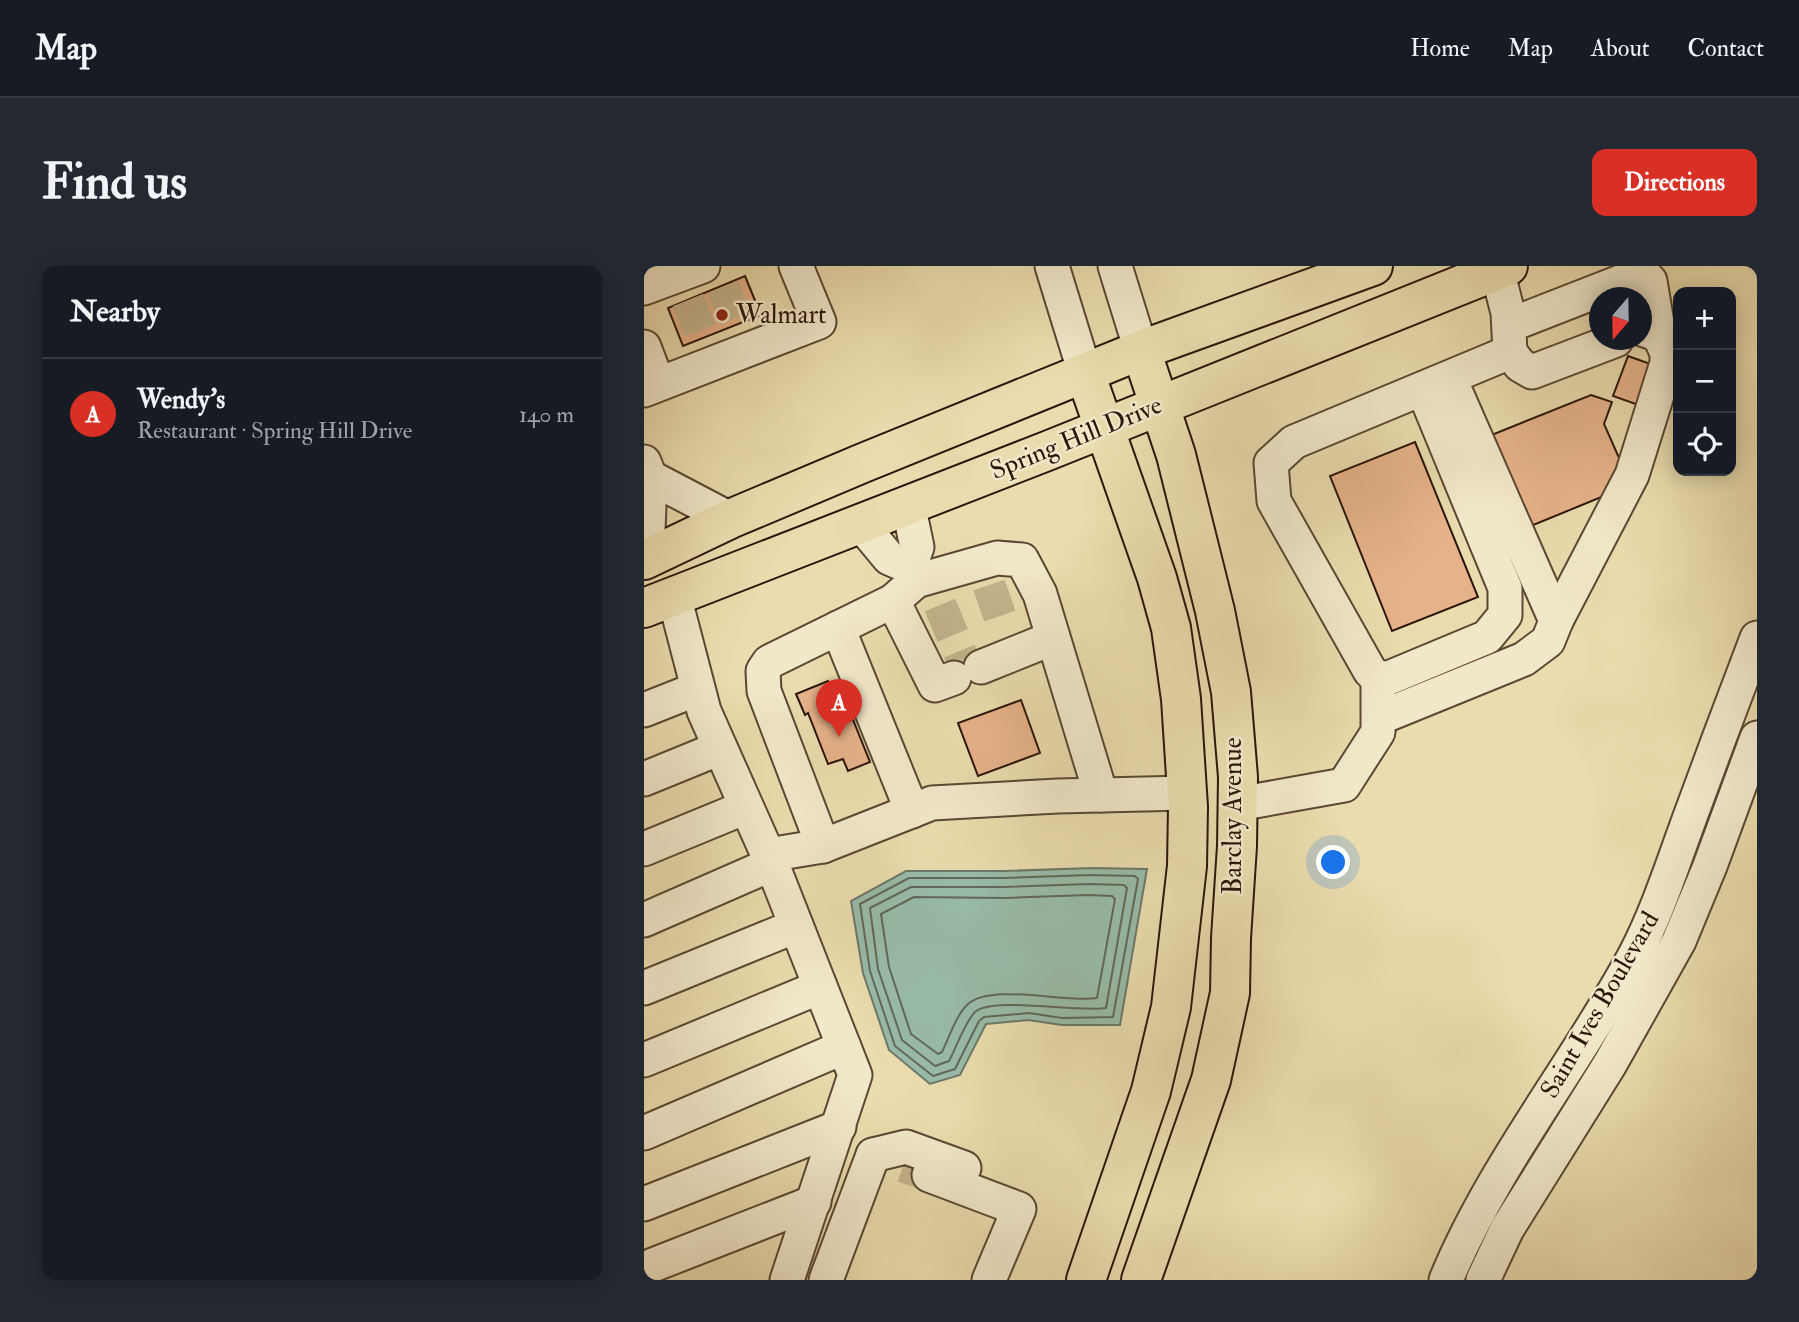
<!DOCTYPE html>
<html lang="en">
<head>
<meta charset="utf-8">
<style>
	body { margin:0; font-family:"IM FELL Double Pica",serif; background:#242831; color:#f1f3f6 }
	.controls { position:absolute; right:21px; top:21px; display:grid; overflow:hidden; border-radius:14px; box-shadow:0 4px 18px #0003 }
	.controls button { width:63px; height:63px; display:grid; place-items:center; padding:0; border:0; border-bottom:2px solid #363941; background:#171b24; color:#f1f3f6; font:35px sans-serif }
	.compass { position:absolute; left:945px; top:21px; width:63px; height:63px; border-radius:50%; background:#171b24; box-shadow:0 4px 18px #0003; rotate:200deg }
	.you { position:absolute; left:690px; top:597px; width:24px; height:24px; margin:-18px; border:5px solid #fff; border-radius:50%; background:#1a73e8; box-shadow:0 0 0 10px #1a73e833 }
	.badge { display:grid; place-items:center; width:46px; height:46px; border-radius:50%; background:#d93025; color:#fff; font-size:23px; font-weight:700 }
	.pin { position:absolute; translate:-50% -58px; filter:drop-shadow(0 2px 4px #0008) }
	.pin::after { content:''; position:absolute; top:37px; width:24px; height:21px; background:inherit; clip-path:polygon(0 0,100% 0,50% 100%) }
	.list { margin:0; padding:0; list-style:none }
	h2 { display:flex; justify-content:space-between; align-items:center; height:91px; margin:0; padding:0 28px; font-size:30px }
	h2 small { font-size:23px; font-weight:400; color:#9ea1a6 }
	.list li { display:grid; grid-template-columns:46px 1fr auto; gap:21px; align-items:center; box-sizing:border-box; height:112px; padding:0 28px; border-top:2px solid #363941 }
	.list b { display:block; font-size:26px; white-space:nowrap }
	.list p { margin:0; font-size:23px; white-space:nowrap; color:#9ea1a6 }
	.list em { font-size:23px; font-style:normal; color:#9ea1a6 }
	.icon { flex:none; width:38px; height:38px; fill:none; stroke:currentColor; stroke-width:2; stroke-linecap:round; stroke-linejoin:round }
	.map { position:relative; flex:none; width:1113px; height:1014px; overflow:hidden; border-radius:14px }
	header { display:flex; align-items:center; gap:42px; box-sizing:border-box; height:98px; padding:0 35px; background:#171b24; border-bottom:2px solid #363941 }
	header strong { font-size:33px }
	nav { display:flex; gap:38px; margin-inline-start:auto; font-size:24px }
	.intro { display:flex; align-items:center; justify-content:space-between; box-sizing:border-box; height:168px; padding:0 42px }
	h1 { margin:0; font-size:49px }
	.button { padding:18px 32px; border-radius:14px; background:#d93025; color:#fff; font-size:24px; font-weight:700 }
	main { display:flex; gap:42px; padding:0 42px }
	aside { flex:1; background:#171b24; border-radius:14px; box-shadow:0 4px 18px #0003 }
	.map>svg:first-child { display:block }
</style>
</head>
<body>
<header>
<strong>Map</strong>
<nav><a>Home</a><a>Map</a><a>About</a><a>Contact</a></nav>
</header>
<div class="intro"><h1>Find us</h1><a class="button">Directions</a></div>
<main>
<aside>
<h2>Nearby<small></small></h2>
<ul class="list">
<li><span class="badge">A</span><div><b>Wendy's</b><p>Restaurant · Spring Hill Drive</p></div><em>140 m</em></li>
</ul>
</aside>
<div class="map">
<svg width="1113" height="1014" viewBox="0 0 1113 1014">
	<rect width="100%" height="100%" fill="#eadcae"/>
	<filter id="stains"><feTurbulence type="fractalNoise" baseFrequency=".00286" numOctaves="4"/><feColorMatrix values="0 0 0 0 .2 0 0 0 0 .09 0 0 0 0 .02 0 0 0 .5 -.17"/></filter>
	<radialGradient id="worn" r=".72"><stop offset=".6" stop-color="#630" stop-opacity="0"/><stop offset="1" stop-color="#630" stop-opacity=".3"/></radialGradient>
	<path fill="#98bca9" stroke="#6c7969" stroke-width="2" d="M449 602 503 603 476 759H418L384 754 342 758 316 809 286 818 245 784 219 707 207 635 262 605H361Z"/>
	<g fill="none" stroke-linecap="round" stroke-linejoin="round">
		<g stroke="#62685a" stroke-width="2">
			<path d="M447 609 491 610 494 613 469 751 418 752 385 747 340 751 335 755 311 803 289 810 251 780 226 705 216 638 265 612H361Z"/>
			<path d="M446 618 480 619 483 622 462 742C434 747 349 730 331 746 321 756 312 782 305 795L291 800 258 774 234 703 226 642 267 621H361Z"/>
			<path d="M444 629 468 630 471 633 453 732C422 737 348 717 324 738 312 749 305 772 298 786L294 788 267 768 245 701 237 648 270 631 361 632Z"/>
		</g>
	</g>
	<g fill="#e6b28a" stroke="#2b150a" stroke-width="2">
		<path d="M101 10 117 49 39 80 24 42Z"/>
		<path d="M984 90 1015 101 1000 141 969 130Z"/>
		<path d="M947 129 968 136 960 158 980 203 972 225 882 262 845 170Z"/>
		<path d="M771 176 834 331 748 365 686 210Z"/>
		<path d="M184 415 191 432 199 429 226 496 204 505 199 493 184 498 164 447 161 449 152 428Z"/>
		<path d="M377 434 396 487 334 510 314 457Z"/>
	</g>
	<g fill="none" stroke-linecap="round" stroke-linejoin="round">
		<g stroke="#c4b48d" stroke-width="33" stroke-dasharray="33 17" stroke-linecap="butt">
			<path d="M79 21 94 59"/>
			<path d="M44 34 60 73"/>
			<path d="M345 319 360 362"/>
			<path d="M296 339 324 406"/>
			<path d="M259 900 285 909"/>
		</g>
		<defs>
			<g id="minor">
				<path d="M408 0 441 107"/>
				<path d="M471 0 497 84"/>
				<path d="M853 4 864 47 866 86 876 99 888 106 972 74"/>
				<path d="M0 22 59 0"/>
				<path d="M866 59 989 11 1001 10 1006 15 1015 69"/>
				<path d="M0 81 14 118"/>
				<path d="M806 113 912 355"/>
				<path d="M0 124 175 56 152 0"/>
				<path d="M0 196 6 211 3 293"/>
				<path d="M6 211 86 253"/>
				<path d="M264 238 273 281 266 301 272 315"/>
				<path d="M216 257 245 292 266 301"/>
				<path d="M30 330 60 445 128 598 211 809 143 1014"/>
				<path d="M249 335 291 419 310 412"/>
				<path d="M194 362 268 545"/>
				<path d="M337 401 409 372"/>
				<path d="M734 413 747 411 843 371 861 349V322L779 123"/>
				<path d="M0 444 53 423"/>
				<path d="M735 452 880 393 904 375 912 355 988 209 1023 97V87L1015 69 998 63"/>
				<path d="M0 513 76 482"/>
				<path d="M594 538 700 519 734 466V413L726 405 630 235 627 197 650 176 866 86"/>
				<path d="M179 580 120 425 119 405 125 396 249 335 272 315 353 292 378 294 396 328 457 529"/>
				<path d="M0 583 102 541"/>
				<path d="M124 589 179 580 288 537 414 530 543 527"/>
				<path d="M0 654 128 598"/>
				<path d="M0 722 152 660"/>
				<path d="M0 794 176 721"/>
				<path d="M0 867 200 781"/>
				<path d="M229 889 262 881 320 902"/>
				<path d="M285 909 375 943 345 1014"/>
				<path d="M0 938 195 861"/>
				<path d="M9 999 170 936"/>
				<path d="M182 1014 229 889"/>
				<path d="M802 1014C850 898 932 799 991 689 1014 645 1029 597 1046 551 1068 491 1090 432 1113 372"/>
				<path d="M839 1014 863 963 966 798 1035 675 1066 600 1113 472"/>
			</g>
			<g id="major">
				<path d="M497 84 532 189 571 345 587 426 594 511 593 580 587 672 586 727 567 814 497 1014"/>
				<path d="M441 107 513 312 527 362 537 433 544 541 543 600 527 741 507 825 442 1014"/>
				<path d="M0 294 86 253 219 197 497 84 729 0"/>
				<path d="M0 342 403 185 864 0"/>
			</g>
		</defs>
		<use href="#minor" stroke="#5b4733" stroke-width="37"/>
		<use href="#major" stroke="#2b150a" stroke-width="42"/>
		<use href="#minor" stroke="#f1e8ca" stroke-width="33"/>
		<use href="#major" stroke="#eadcae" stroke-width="38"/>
	</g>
	<circle fill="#8f2418" stroke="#f1e8ca" stroke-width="2.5" cx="78" cy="49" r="7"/>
	<g text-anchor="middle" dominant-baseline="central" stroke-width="5" stroke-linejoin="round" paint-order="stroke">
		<g font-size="26" fill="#2b150a" stroke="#f1e8ca" text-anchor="start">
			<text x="92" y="49">Walmart</text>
		</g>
		<g font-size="26" fill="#2b150a" stroke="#f1e8ca">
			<text transform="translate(432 172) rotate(-22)">Spring Hill Drive</text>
			<text transform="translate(589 550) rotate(-90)">Barclay Avenue</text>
			<text transform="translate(956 739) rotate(-60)">Saint Ives Boulevard</text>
		</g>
	</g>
	<rect width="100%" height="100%" filter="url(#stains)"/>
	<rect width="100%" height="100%" fill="url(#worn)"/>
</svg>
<div class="controls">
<button>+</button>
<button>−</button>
<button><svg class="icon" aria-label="locate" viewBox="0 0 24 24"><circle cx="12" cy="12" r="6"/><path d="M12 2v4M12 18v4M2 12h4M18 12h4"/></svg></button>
</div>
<svg class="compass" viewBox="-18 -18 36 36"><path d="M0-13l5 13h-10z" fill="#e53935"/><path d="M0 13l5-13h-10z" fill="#9ea1a6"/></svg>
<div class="you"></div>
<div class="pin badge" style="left:195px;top:471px">A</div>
</div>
</main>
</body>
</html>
